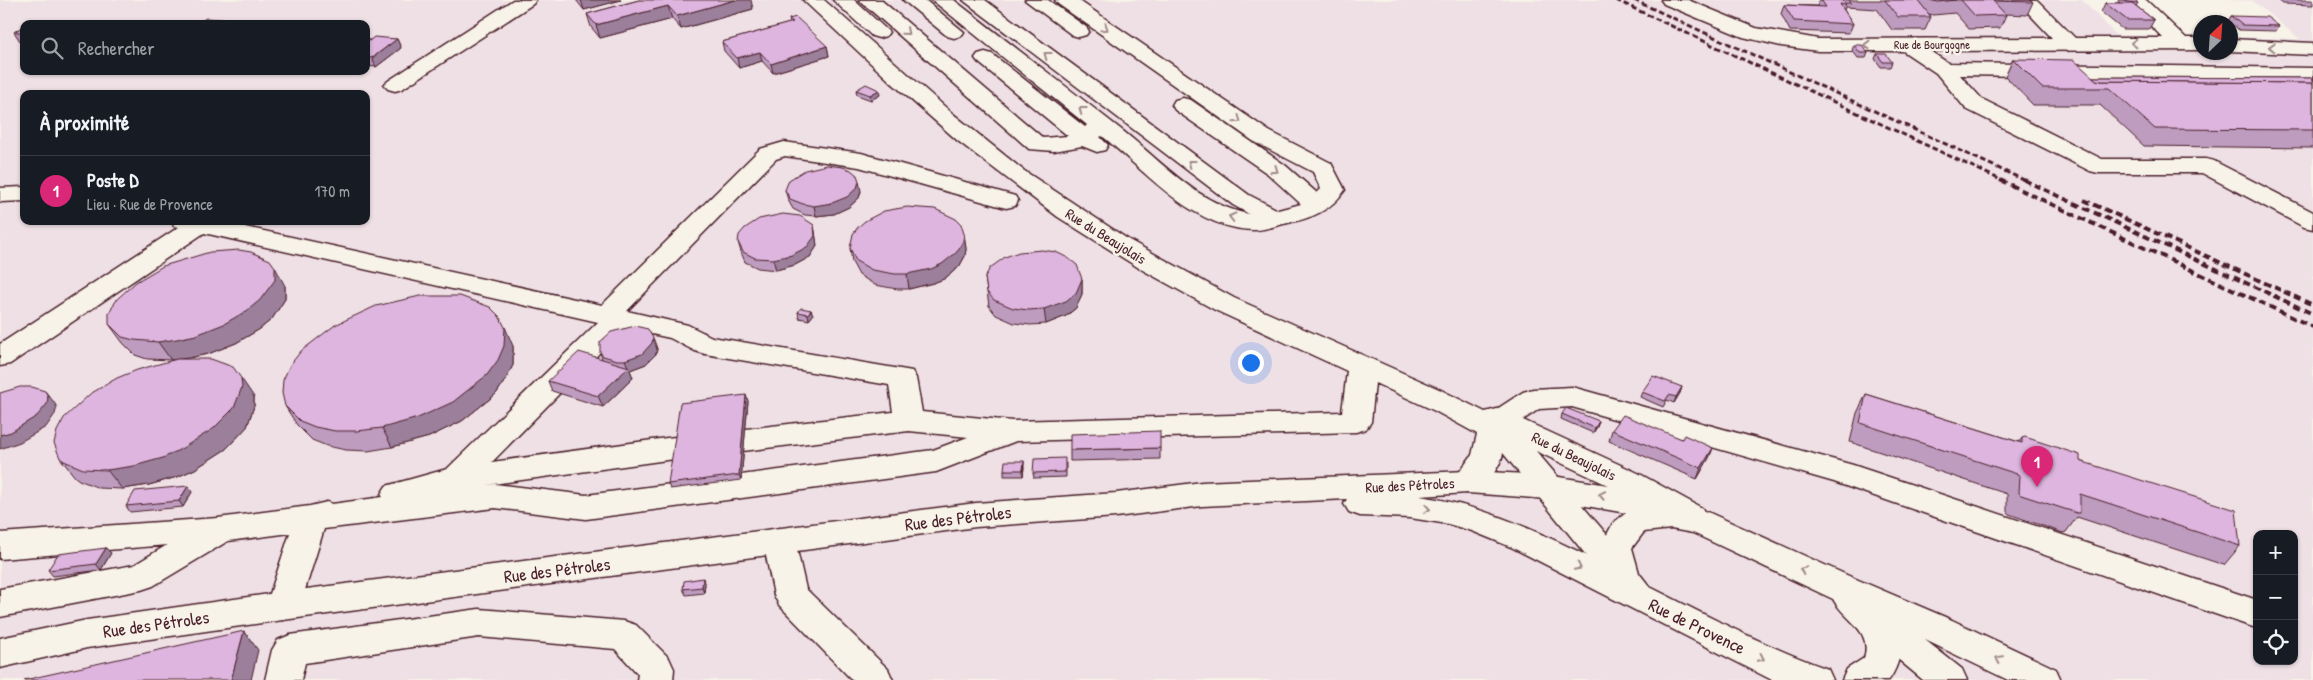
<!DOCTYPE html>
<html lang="fr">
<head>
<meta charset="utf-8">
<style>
	body { margin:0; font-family:"Patrick Hand",sans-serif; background:#20242c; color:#f1f3f6 }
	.controls { position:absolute; right:15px; bottom:15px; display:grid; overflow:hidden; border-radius:10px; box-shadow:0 1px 4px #0004 }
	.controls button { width:45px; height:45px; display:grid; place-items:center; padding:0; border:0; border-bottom:1px solid #363941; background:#171b24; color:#f1f3f6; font:25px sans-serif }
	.compass { position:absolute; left:2193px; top:15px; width:45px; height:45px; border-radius:50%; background:#171b24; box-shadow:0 1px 4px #0004; rotate:25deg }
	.you { position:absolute; left:1250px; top:362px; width:18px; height:18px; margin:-12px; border:4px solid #fff; border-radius:50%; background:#1a73e8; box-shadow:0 0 0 8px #1a73e833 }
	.badge { display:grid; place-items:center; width:32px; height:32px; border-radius:50%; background:#db2777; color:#fff; font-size:16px; font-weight:700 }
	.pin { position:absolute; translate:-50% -41px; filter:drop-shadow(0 1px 2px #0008) }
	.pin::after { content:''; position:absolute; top:26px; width:18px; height:15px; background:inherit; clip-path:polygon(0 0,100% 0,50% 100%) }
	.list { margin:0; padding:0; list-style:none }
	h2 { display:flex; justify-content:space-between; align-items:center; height:65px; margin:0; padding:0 20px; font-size:21px }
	h2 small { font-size:16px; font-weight:400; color:#9ea1a6 }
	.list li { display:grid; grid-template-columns:32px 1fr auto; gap:15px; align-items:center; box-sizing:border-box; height:70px; padding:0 20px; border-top:1px solid #363941 }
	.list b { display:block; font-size:19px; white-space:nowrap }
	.list p { margin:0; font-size:16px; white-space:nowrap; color:#9ea1a6 }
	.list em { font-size:16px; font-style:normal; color:#9ea1a6 }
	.icon { flex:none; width:28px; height:28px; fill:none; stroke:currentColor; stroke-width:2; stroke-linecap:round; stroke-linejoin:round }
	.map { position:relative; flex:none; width:2313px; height:680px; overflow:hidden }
	.search { position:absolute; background:#171b24; box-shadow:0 1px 4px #0004; left:20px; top:20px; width:350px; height:55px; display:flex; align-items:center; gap:12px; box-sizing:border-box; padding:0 18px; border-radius:10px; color:#9ea1a6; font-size:19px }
	.panel { position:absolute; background:#171b24; box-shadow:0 1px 4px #0004; left:20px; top:90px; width:350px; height:135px; border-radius:10px }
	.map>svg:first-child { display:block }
</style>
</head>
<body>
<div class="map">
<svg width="2313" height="680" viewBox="0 0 2313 680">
	<rect width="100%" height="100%" fill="#f7f3e8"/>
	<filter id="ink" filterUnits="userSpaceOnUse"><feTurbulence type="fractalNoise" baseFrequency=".02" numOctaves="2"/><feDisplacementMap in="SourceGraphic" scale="10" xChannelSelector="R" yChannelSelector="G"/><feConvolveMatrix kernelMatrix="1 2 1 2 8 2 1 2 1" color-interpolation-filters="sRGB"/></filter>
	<g filter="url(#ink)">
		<path fill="#efe0e5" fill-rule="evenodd" d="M0 0H1664L1769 47 1707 10 1685 0H2082L2116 35 2200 37V52H2230L2231 37 2300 39 2253 1 2222 0H2313V680H0ZM24 24H366V71H24ZM24 94H366V221H24ZM2257 534H2294V661H2257Z"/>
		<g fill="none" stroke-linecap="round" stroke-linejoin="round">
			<defs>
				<g id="minor">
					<path d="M513 0H536L533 4 402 89 395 91 388 89 384 85 388 81Z"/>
					<path d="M803 0H824L952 113 1023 170 1129 240 1234 298 1439 389 1485 412 1497 409 1523 392 1533 389 1572 387 1853 465 2257 600V626L2253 627 2241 623 1834 482 1572 407 1539 409 1523 420 1638 473 1702 508 1707 517 1702 526 1691 529 1680 526 1616 489 1536 451 1636 569 1641 578 1636 587 1624 591 1612 587 1503 453C1501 466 1483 493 1468 493 1465 493 1460 491 1457 490L1452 482 1472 455 1477 434 1435 411 1375 383 1371 422 1366 429 1356 432 1016 441 936 472 586 519 495 508 324 529 300 606 295 616 283 620 271 616 266 606 290 533 228 541 153 586 141 590 0 617V589L134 565 167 545 0 559V533L218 518 310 506 327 502 332 504 383 497 381 494 386 486 447 469 598 322 204 233 10 364 0 366V344L179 227 174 226 171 221H218L602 305 760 149 784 142 861 153 1015 196 1018 201 1015 206 1006 208 859 167 785 156 776 159 627 311 688 325 712 337 912 371 916 378 922 412 1012 421 1342 412 1347 371 1215 310 1139 268 1058 217 958 141 892 83ZM624 328 670 338 695 351 705 354 889 385 893 412 667 438 492 462ZM909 431 968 437 933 450 586 495 495 484 486 485 667 460Z"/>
					<path d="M833 0H854L889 32 886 36 879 38 872 36Z"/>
					<path d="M859 0H881L1043 138 1068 136 978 62 975 58 978 54 985 52 992 54 1085 127 1087 125 932 0H954C1010 44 1067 87 1123 131 1162 162 1199 205 1249 214L1233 205 963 0H985L1249 195 1278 210 1301 204 1268 174 1175 110 1172 105 1175 100 1183 98 1191 100 1285 165 1317 193 1321 189 1313 172 1253 141 1058 4 1055 0H1078L1269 131 1331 163 1345 190C1330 211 1312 218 1288 223 1277 225 1266 230 1254 230 1192 229 1146 171 1102 136L1100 137 1108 145 1105 150 1097 152 1082 146 1054 151 1029 149Z"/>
					<path d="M903 0H925L964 32 961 36 954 38 947 36Z"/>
					<path d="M1025 0H1048L1086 27 1089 31 1086 35 1079 37 1072 35Z"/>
					<path d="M1661 0H1688L1756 28 1818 39 2052 38 2016 0H2037L2075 38H2163L2125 0H2146L2186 38H2200V50L1930 51 1948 63 2313 68V80L1960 75 1982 99 2102 159H2206L2214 161 2313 212V229L2304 227 2202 173H2098L2090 171 1966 109 1936 73 1903 51H1818L1781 46 1743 37 1664 4Z"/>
					<path d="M2230 39 2313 43V55L2230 51Z"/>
					<path d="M24 187V201L0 202V188Z"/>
					<path d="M779 528 790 532 795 541 806 589 888 669 893 680H852L779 605 774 595 763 541 768 532Z"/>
					<path d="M1870 602 1882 606 1962 669 1967 680H1923L1858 626 1853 616 1858 606Z"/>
					<path d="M479 609 624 621 636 625 669 658 674 669 673 680H637L638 674 615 649 479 637 305 663 301 680H265L272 650 278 640 290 635Z"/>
				</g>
				<path id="major" d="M1468 471 1547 475 1614 486 1710 513 1849 576 1952 620 2056 669 2061 680H2008L1894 625C1904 645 1901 662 1889 680H1842L1847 669 1864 658C1873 630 1844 620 1833 599L1693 533 1671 529 1644 532 1632 548 1639 573 1650 587C1708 616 1766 647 1828 669L1833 680H1772L1511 547 1472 531 1448 524 1410 518 1360 516 1349 512 1344 504 1347 499 1202 506 1116 517 976 527 283 620 87 648 0 668V638L87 620 283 592 976 503 1116 493 1202 482ZM1468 493 1547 499 1626 513 1613 523 1600 548 1602 563C1543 534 1486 506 1420 496Z"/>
			</defs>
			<use href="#minor" stroke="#4a1f2b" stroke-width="3"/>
			<use href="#major" stroke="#4a1f2b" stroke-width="3"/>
			<use href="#minor" fill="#f7f3e8" fill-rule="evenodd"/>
			<use href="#major" fill="#f7f3e8" fill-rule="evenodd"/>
			<g stroke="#4a1f2b" stroke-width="3" stroke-dasharray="5.5 3" stroke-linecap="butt">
				<path d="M1616 0 2003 181"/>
				<path d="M1634 0 2026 181"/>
			</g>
			<g stroke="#4a1f2b" stroke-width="4" stroke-dasharray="7 4" stroke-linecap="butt">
				<path d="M2000 180 2313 327"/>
				<path d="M2024 180 2313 314"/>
				<path d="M2084 200 2313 305"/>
			</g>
		</g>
		<g fill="#be9cbf" stroke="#4a1f2b">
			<path d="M576 0H621L584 10Z"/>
			<path d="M639 0 753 9 681 29 672 19 600 38 591 27 587 14Z"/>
			<path d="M1820 0H2031L2033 2 2027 15 2006 14V15L2000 28 1969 29 1955 13 1933 15 1929 14 1931 17 1925 30H1892L1877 9 1845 7 1844 10 1853 24 1849 33 1790 31 1781 14 1784 5 1817 6Z"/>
			<path d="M2117 0H2135L2138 3 2136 6 2154 20 2149 29H2122L2101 12 2105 3H2120Z"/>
			<path d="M2278 0H2313V5L2283 4Z"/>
			<path d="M2231 16 2279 26 2276 31 2239 30 2228 21Z"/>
			<path d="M789 19 827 46 829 56 773 73 762 61 739 68 724 51 722 42 790 23Z"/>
			<path d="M24 26V41H20L14 32Z"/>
			<path d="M397 39 401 48 376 67 366 66V40Z"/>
			<path d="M1854 45 1868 53 1866 58H1858L1852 50Z"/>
			<path d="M1877 54 1892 62 1890 67H1881L1875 59Z"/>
			<path d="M2013 59 2093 77 2313 78V148L2144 146 2100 105H2033L2005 76Z"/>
			<path d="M856 90 880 95 871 100 857 95Z"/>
			<path d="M785 190 861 191 859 198 849 207 834 214 816 216 805 215 793 209 788 200Z"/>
			<path d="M814 225 817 246 810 257 795 265 776 270 758 268 745 262 741 252 738 242Z"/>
			<path d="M964 234 966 249 965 256 959 267 944 279 933 283 909 289H897L875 285 859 275 852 262 850 248Z"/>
			<path d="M985 277 1082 279V294L1076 308 1066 316 1046 324 1030 325 1014 323 996 315 989 306Z"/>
			<path d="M285 286V299L272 319 260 329 236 343 208 354 182 359 254 397V406L247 427 226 449 195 469 177 477 149 485 122 489 99 488 79 480 75 477 60 458 172 360 147 359 135 355 123 343 109 324Z"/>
			<path d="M811 310 813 315 809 320 799 318 798 312Z"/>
			<path d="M653 338 657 349 656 354 646 364 630 370 633 378 603 407 552 391 548 381 602 359 600 352Z"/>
			<path d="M513 346V365L506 379 496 394 462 421 429 437 392 447 368 451 346 450 327 446 312 440 297 425 285 406Z"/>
			<path d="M1682 387 1680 393 1674 403 1667 400 1663 407 1640 397 1642 392Z"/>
			<path d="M1866 394 2019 442 2022 438 2080 461 2240 546 2224 565 2077 517 2066 532 2063 533 2009 514 2007 512V494L1850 442 1857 413Z"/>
			<path d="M748 401 741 480 670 489 668 484Z"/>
			<path d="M1562 414 1599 421 1597 427 1593 433 1561 419Z"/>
			<path d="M1612 430 1682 439 1713 448 1709 458 1697 479 1609 441Z"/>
			<path d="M1160 448V459L1070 461V450Z"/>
			<path d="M1066 463V477L1034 478 1033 473Z"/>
			<path d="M1024 467 1023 476H1004V470Z"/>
			<path d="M192 492 183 507 130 512 126 506Z"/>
			<path d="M106 548 111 553 101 570 53 576 48 570Z"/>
			<path d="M705 584 704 593 686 595 683 589Z"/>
		</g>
		<g fill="#9b7f9b" stroke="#4a1f2b">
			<path d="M581 0H621L584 10Z"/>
			<path d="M735 0H751L753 9 681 29 677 16Z"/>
			<path d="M668 6 672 19 600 38 596 25Z"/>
			<path d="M397 39 401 48 376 67 372 58Z"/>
			<path d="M827 46 829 56 773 73 771 64Z"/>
			<path d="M760 52 762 61 739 68 737 58Z"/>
			<path d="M879 90 880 95 871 100 870 95Z"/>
			<path d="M859 181 861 191 859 198 849 207 834 214 816 216 814 206Z"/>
			<path d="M814 225 817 246 810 257 795 265 776 270 773 259Z"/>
			<path d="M964 234 966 249 965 256 959 267 944 279 933 283 909 289 907 274Z"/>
			<path d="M275 267 285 286V299L272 319 260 329 236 343 208 354 189 358 171 360 158 342Z"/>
			<path d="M1082 279V294L1076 308 1066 316 1046 324 1044 309Z"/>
			<path d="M811 310 813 315 809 320 808 314Z"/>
			<path d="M505 327 513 346V365L506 379 496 394 462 421 429 437 392 447 382 428Z"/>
			<path d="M653 338 657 349 656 354 646 364 630 370 633 378 603 407 598 396 628 367 625 360Z"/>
			<path d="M241 378 254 397V406L247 427 226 449 195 469 177 477 149 485 122 489 107 470Z"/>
			<path d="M1682 387 1680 393 1674 403 1676 397Z"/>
			<path d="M45 391 53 401 57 407 55 414 46 427 20 442 0 449V435Z"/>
			<path d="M746 395 748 401 741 480 739 475Z"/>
			<path d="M1599 421 1597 427 1593 433 1595 428Z"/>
			<path d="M1713 448 1709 458 1697 479 1701 468Z"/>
			<path d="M1024 461V467L1023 476V470Z"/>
			<path d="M188 486 192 492 183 507 179 501Z"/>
			<path d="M106 548 111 553 101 570 96 564Z"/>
			<path d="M703 578 705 584 704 593 702 587Z"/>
			<path d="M244 631 258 650 251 680H231Z"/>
		</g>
		<g fill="#ddb5de" stroke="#4a1f2b">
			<path d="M639 0H735L677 16 668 6 596 25 587 14Z"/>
			<path d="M1821 0H1843L1846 5 1840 4 1853 24 1794 21 1784 5 1826 7Z"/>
			<path d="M1843 0H1849L1851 3H1845Z"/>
			<path d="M1885 0H1918L1931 17H1898Z"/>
			<path d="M1929 0H1956L1938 2Z"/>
			<path d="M1961 0H2031L2033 2 1993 1 2006 15 1975 16Z"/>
			<path d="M2124 0H2135L2138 3 2127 2Z"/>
			<path d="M2105 3H2132L2154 20H2127Z"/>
			<path d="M2231 16 2267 17 2279 26 2242 25Z"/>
			<path d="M796 17 827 46 771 64 760 52 737 58 722 42 793 22 789 19Z"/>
			<path d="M206 18 289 24H196Z"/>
			<path d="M24 26V32H14Z"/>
			<path d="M374 37 397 39 372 58 366 57V40L369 41Z"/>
			<path d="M1854 45H1862L1868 53H1860Z"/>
			<path d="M1877 54H1886L1892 62H1883Z"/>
			<path d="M2013 59 2074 60 2096 80 2102 81 2313 83V130L2155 129 2109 88H2042Z"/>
			<path d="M2093 77 2313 78V83L2102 81 2096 80Z"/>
			<path d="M866 84 879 90 870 95 856 90Z"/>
			<path d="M827 165 843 167 851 170 857 175 859 181 857 188 847 197 832 203 814 206 803 204 790 199 785 190 789 180 805 170Z"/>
			<path d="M907 207 935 209 956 219 961 224 964 234 963 241 957 252 942 264 931 269 907 274H895L872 270 856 261 850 248 853 234 858 227 865 221 884 211Z"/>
			<path d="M783 214 800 216 814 225 815 236 807 247 792 255 773 259 755 258 743 252 738 242 739 235 745 228 759 219Z"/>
			<path d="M239 250 251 252 270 260 275 267V280L260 300 248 310 224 324 196 335 177 339 158 342 134 340 122 337 109 324V313L117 299 136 282 163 266 210 252Z"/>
			<path d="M1042 250 1056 252 1068 258 1077 265 1082 279 1076 293 1066 301 1044 309 1028 310 1013 308 994 300 987 292 985 277 990 268 1005 257 1019 252Z"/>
			<path d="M420 296H460L490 307 499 316 505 327 504 346 498 360 487 375 453 402 418 418 382 428 357 431H335L315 427 300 421 285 406 282 393 283 380 290 365 301 351 335 325 376 306Z"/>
			<path d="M801 308 811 310 808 314 798 312Z"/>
			<path d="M635 326 648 329 653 338 652 343 642 354 625 360H617L603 356 600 352V342L611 332Z"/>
			<path d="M579 352 629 367 598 396 548 381Z"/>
			<path d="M177 359H211L233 367 241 378 242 387 234 408 213 429 181 449 163 458 134 466 107 470 83 469 64 461 60 458 54 443 57 431 64 418 90 394 117 378 137 370Z"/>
			<path d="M1653 376 1682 387 1676 397 1669 395 1665 401 1642 392Z"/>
			<path d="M20 387H32L45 391 48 396 47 404 37 416 11 432 0 435V393Z"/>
			<path d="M1866 394 2022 443V438L2025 437 2080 455V461L2236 510 2240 546 2080 494V513H2077L2021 495 2019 493 2020 475 1860 423Z"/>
			<path d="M746 395 739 475 668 484 680 403Z"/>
			<path d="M1566 408 1599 421 1595 428 1562 414Z"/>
			<path d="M1623 415 1682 439 1684 435 1713 448 1701 468 1612 430Z"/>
			<path d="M1160 431V448L1070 450V434Z"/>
			<path d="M1065 458V472L1033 473 1034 459Z"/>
			<path d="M1005 461H1024L1023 470H1004Z"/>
			<path d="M188 486 179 501 126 506 135 491Z"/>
			<path d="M106 548 96 564 48 570 58 554Z"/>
			<path d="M703 578 702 587 683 589 684 581Z"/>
			<path d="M244 631 231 680H24Z"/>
		</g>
		<defs><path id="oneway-chevron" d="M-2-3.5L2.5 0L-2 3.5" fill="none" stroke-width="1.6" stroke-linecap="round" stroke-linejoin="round" transform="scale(1.25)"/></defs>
		<g stroke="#a0898a">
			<use href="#oneway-chevron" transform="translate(1105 28) rotate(35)"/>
			<use href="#oneway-chevron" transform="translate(906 32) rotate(41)"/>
			<use href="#oneway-chevron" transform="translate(2134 43) rotate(180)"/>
			<use href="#oneway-chevron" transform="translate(1867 45) rotate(180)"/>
			<use href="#oneway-chevron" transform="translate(2272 47) rotate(-178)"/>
			<use href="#oneway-chevron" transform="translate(1047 55) rotate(-143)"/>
			<use href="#oneway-chevron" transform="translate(1082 110) rotate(-142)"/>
			<use href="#oneway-chevron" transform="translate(1238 120) rotate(35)"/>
			<use href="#oneway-chevron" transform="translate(1191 163) rotate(-143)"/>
			<use href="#oneway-chevron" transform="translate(1275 170) rotate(35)"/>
			<use href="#oneway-chevron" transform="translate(1232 217) rotate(-166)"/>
			<use href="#oneway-chevron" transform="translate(1602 495) rotate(-169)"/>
			<use href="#oneway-chevron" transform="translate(1427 509) rotate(9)"/>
			<use href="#oneway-chevron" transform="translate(1578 567) rotate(27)"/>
			<use href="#oneway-chevron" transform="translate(1803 570) rotate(-155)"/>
			<use href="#oneway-chevron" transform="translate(1761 658) rotate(25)"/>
			<use href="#oneway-chevron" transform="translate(1999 659) rotate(-154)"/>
		</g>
	</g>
	<g text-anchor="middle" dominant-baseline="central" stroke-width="5" stroke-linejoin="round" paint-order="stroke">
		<g font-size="12" fill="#4a1f2b" stroke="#f7f3e8">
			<text x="1932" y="44">Rue de Bourgogne</text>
		</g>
		<g font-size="15" fill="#4a1f2b" stroke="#f7f3e8">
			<text transform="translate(1106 236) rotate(32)">Rue du Beaujolais</text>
			<text transform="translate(1574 456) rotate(26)">Rue du Beaujolais</text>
			<text transform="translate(1410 485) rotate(-3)">Rue des Pétroles</text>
		</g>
		<g font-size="18" fill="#4a1f2b" stroke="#f7f3e8">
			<text transform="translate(958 518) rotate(-7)">Rue des Pétroles</text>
			<text transform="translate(557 570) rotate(-7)">Rue des Pétroles</text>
			<text transform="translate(156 624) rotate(-8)">Rue des Pétroles</text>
			<text transform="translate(1697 626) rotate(26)">Rue de Provence</text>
		</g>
	</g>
</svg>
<div class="controls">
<button>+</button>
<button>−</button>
<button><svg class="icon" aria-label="locate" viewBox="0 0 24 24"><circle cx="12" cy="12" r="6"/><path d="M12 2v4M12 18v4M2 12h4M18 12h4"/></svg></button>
</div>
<svg class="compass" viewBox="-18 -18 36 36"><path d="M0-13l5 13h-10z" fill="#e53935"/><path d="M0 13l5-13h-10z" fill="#9ea1a6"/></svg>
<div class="you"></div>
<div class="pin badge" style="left:2037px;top:487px">1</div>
<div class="search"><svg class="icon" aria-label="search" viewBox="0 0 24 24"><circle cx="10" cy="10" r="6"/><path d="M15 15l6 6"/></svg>Rechercher</div>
<section class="panel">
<h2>À proximité<small></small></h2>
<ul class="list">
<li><span class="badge">1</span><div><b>Poste D</b><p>Lieu · Rue de Provence</p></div><em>170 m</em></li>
</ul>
</section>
</div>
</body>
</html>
